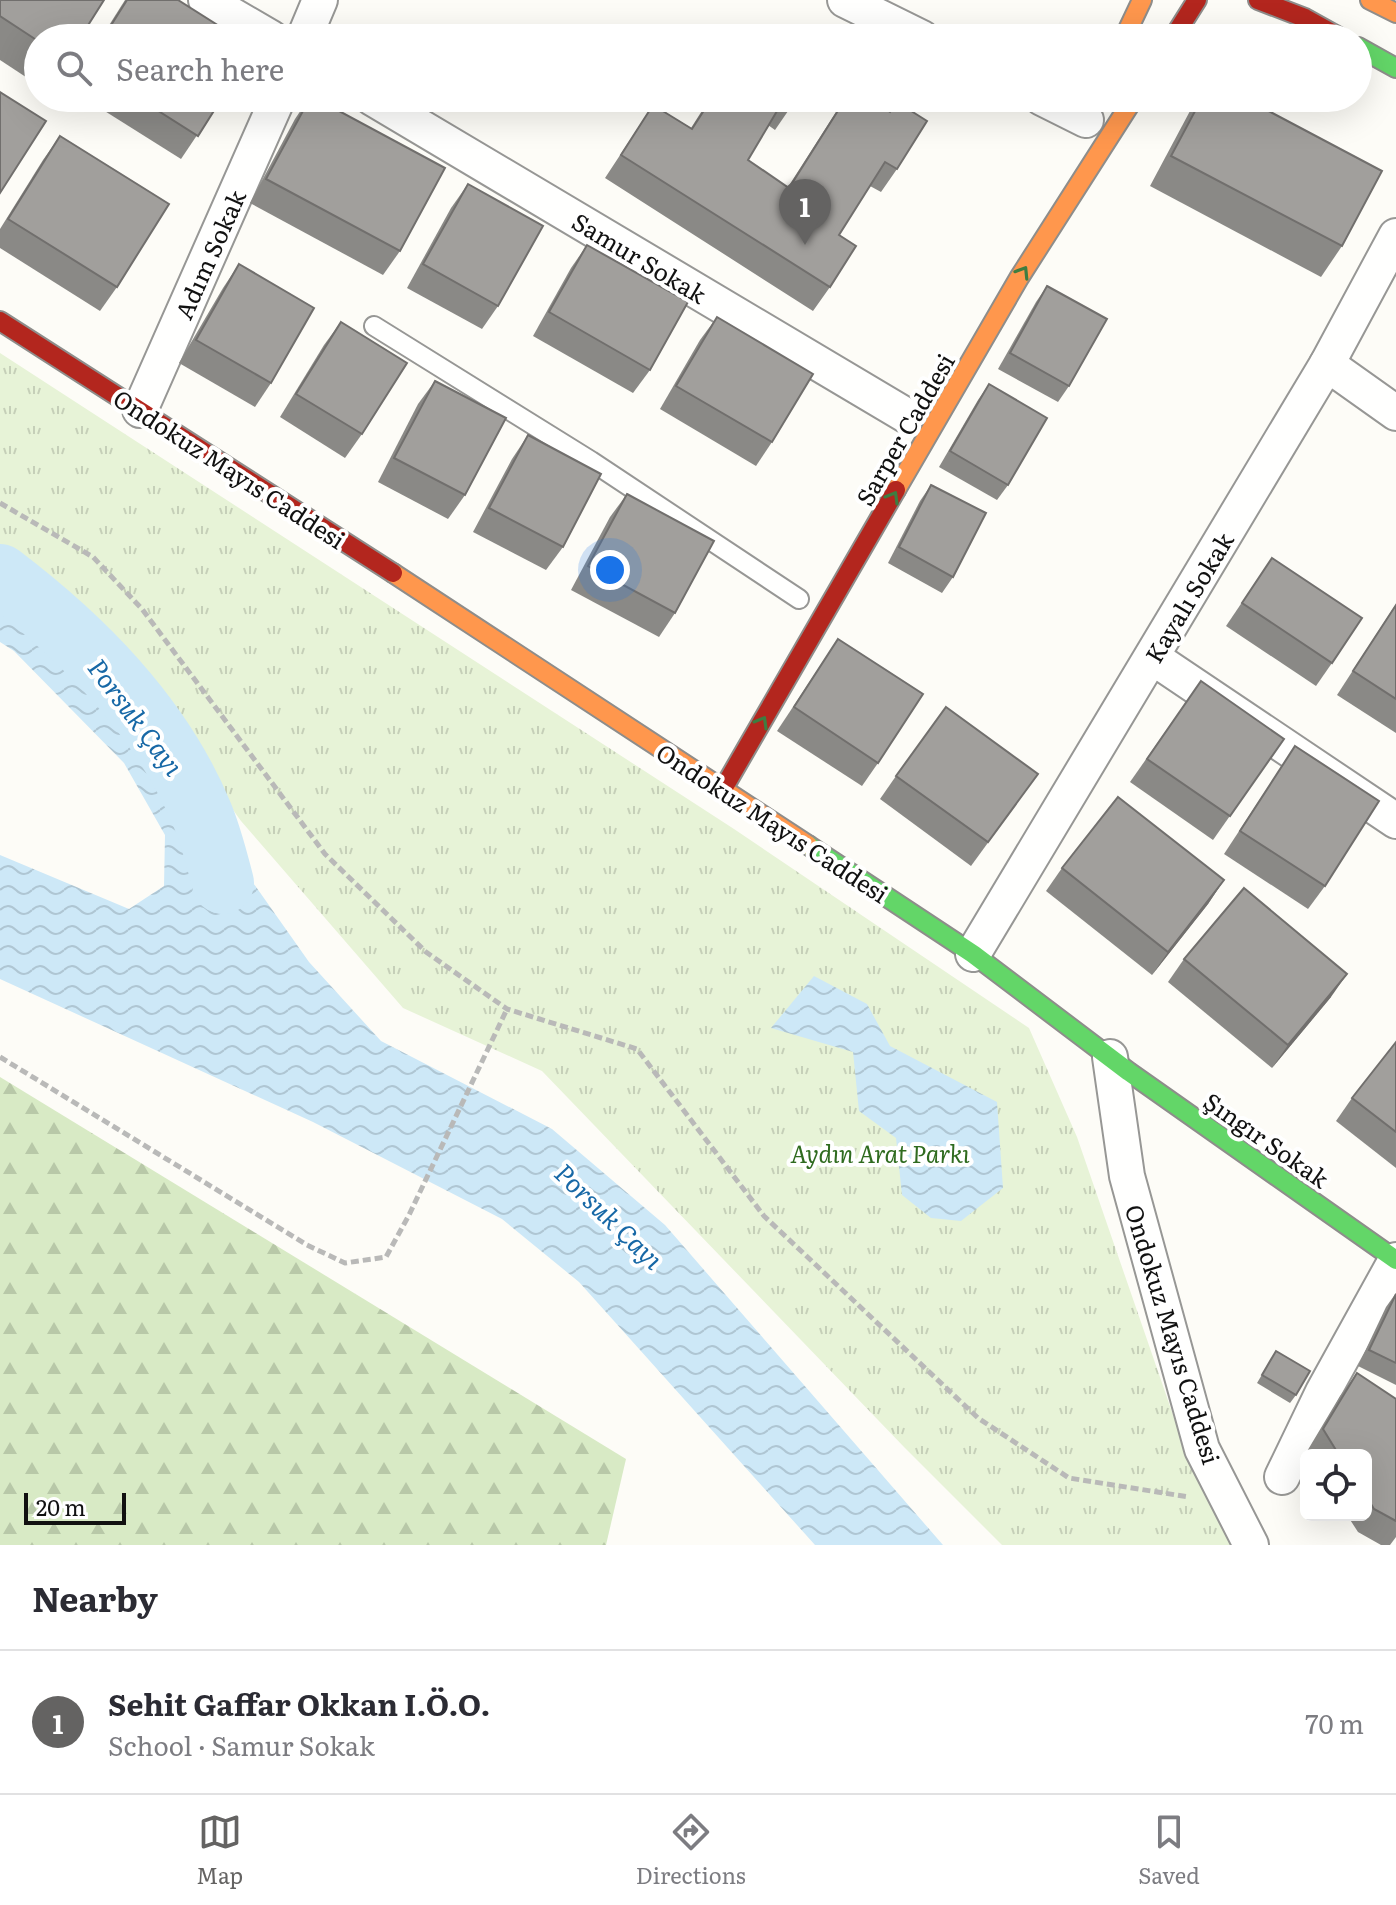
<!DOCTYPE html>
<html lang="en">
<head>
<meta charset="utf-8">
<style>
	body { margin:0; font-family:Literata,serif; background:#f7f7f7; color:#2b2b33 }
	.controls { position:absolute; right:24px; bottom:24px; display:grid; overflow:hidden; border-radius:12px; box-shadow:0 8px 32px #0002 }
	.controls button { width:72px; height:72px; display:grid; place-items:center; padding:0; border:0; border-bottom:2px solid #e1e1e2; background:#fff; color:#2b2b33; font:40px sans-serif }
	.scale { position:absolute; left:24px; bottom:20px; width:102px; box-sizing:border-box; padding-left:8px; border:4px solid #111; border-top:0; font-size:22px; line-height:28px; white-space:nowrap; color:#111; -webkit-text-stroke:6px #fff; paint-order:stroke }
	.you { position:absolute; left:610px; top:570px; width:28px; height:28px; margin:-20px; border:6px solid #fff; border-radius:50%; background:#1a73e8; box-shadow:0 0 0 12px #1a73e833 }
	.badge { display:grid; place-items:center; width:52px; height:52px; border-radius:50%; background:#646362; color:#fff; font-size:26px; font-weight:700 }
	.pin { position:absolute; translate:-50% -66px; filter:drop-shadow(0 2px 4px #0008) }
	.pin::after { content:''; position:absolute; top:42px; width:28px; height:24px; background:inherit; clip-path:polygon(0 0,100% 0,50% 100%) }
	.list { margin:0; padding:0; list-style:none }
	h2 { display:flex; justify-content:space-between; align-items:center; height:104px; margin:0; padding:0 32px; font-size:34px }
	h2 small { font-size:26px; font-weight:400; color:#7c7c81 }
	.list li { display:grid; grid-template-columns:52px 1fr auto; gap:24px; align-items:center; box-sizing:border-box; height:144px; padding:0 32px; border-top:2px solid #e1e1e2 }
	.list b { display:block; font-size:30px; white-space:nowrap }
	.list p { margin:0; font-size:26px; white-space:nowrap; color:#7c7c81 }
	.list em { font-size:26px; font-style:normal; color:#7c7c81 }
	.icon { flex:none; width:44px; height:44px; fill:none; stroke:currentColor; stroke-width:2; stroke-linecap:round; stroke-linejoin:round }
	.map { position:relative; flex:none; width:1396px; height:1545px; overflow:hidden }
	.search { position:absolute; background:#fff; box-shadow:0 8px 32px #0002; left:24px; right:24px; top:24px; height:88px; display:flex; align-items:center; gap:20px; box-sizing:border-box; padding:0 28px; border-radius:44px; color:#7c7c81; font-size:30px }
	.sheet { height:248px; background:#fff }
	nav { display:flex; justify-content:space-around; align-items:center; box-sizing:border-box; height:112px; border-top:2px solid #e1e1e2; background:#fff; font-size:22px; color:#7c7c81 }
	nav a { display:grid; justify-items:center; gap:4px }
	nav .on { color:#646362 }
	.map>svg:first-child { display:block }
</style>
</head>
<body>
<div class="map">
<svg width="1396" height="1545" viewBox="0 0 1396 1545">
	<defs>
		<pattern id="forest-firs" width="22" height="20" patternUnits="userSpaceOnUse" patternTransform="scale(2)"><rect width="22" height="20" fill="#d8eac5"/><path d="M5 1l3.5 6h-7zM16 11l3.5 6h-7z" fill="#b8c8a8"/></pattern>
		<pattern id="park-tufts" width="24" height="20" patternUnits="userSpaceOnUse" patternTransform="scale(2)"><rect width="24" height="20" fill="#e7f3d7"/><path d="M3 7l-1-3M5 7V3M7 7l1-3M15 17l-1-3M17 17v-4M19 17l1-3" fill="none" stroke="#c5cfb8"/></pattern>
		<pattern id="water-waves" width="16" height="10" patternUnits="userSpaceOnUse" patternTransform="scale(2)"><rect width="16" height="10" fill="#cde8f7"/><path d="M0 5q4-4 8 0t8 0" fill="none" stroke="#afc6d3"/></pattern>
	</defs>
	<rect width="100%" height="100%" fill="#fdfcf7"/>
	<path fill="url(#forest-firs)" d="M0 1077 626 1459 606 1545H0Z"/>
	<path fill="url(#park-tufts)" d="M0 353 734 829 1029 1028 1077 1137 1190 1464 1246 1545H1002L904 1447 542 1071 403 1008 241 821 104 630 0 563Z"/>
	<g fill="url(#water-waves)">
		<path d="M0 593 112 683 309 962 381 1041 552 1129 665 1225 943 1545H815L579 1282 502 1219 313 1122 0 979V855L129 909 164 886 165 835 124 763 14 651 0 642Z"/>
		<path d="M814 976 867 1004 890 1046 997 1102 1003 1188 961 1221 931 1218 902 1195 896 1138 859 1111 853 1052 771 1028Z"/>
	</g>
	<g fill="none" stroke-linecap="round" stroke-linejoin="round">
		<path stroke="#cde8f7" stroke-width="62" d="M0 575C83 638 160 715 201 812 211 835 217 860 223 883"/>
		<defs>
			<path id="lane" d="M374 326 591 461 799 599"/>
			<g id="street">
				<path d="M206 0 271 38"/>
				<path d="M845 0 922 38"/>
				<path d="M304 38 320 0"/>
				<path d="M372 98 907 416"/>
				<path d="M1042 98 1086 120"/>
				<path d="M1327 364 1396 413"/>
				<path d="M140 410 278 98"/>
				<path d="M1152 657 1396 821"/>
				<path d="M973 954 1327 364 1396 236"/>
				<path d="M1110 1057 1127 1176 1202 1449 1251 1545"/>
				<path d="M1282 1477 1323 1392 1396 1260"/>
			</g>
			<g id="fast">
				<path d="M1358 47 1396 68"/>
				<path d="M808 845 973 954 1129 1072 1396 1260"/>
			</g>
			<g id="slow">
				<path d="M1370 0 1396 13"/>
				<path d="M1124 38 1142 0"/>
				<path d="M896 490 1019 278 1134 98"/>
				<path d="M393 573 808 845"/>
			</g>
			<g id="jam">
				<path d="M1258 0 1305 18 1341 38"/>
				<path d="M1173 38 1197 0"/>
				<path d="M0 321 393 573"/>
				<path d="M723 789 896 490"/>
			</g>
		</defs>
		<use href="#lane" stroke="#979795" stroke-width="22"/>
		<use href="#street" stroke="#979795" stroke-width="38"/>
		<use href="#fast" stroke="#8e8d8b" stroke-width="22"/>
		<use href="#slow" stroke="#8e8d8b" stroke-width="22"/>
		<use href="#jam" stroke="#8e8d8b" stroke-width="22"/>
		<g stroke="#b9b9b8" stroke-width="5" stroke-dasharray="8 4" stroke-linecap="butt">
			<path d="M0 503 93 557 142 609 325 854 426 952 507 1009 637 1049 764 1216 978 1418 1069 1478 1189 1497"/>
			<path d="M0 1057 307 1245 345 1263 386 1257 409 1215 507 1009"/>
		</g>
		<use href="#lane" stroke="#fffffe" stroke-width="18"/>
		<use href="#street" stroke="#fffffe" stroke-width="34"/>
		<use href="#fast" stroke="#63d668" stroke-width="18"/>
		<use href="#slow" stroke="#ff974d" stroke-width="18"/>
		<use href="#jam" stroke="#b3261e" stroke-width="18"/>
	</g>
	<g fill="#8a8986">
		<path d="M0 0 38 38V85L0 60Z"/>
		<path d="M125 0H178L238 38H101Z"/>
		<path d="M84 98H222L181 159Z"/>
		<path d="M309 98 400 251 383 275 250 203 295 119Z"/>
		<path d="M710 98H797L775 130 768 125 748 160 788 187 845 98 897 169 881 192 870 186 839 235 830 287 813 311 605 178 653 105 691 128Z"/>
		<path d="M1199 98H1244L1342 246 1321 277 1150 186 1190 111Z"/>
		<path d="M60 136 117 287 100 311 0 248V229L43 160Z"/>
		<path d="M468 184 498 306 482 329 407 288 451 208Z"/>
		<path d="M587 245 650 370 633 393 533 336 571 268Z"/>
		<path d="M239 264 271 383 255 407 179 363 223 288Z"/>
		<path d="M1047 286 1069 386 1058 402 998 369 1036 302Z"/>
		<path d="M717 317 772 442 756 466 660 409 700 340Z"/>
		<path d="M341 322 362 434 345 458 280 417 324 345Z"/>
		<path d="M435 381 465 495 448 519 378 482 418 404Z"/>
		<path d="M989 384 1008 485 997 500 939 467 978 400Z"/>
		<path d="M528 435 563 547 546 570 473 532 512 459Z"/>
		<path d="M931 485 953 577 942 593 888 563 920 501Z"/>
		<path d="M627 494 675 613 659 637 571 590 610 517Z"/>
		<path d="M1272 558 1332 663 1316 686 1226 626Z"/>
		<path d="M1396 604V733L1337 695Z"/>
		<path d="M838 639 878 763 862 786 777 731Z"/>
		<path d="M1201 681 1284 739 1213 840 1130 782Z"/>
		<path d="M1295 746 1325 886 1308 909 1224 854Z"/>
		<path d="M1038 774 971 866 880 799 896 776Z"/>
		<path d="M1062 868 1224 880 1208 904 1152 975 1046 891Z"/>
		<path d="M1184 959 1331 997 1272 1068 1168 982Z"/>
		<path d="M1396 1042V1168L1336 1121 1352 1098Z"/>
		<path d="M1396 1293V1385L1358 1366 1386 1307Z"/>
		<path d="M1276 1351 1296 1395 1290 1403 1257 1383Z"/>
		<path d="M1357 1373 1396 1521V1537L1390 1545H1381L1358 1532 1347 1515H1366V1455H1308L1306 1453 1340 1396Z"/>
	</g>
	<g fill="#716f6d">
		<path d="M1224 880 1208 904 1152 975 1168 952Z"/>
		<path d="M1347 974 1331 997 1272 1068 1288 1045Z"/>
	</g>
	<g fill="#a19f9c" stroke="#716f6d" stroke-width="2">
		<path d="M0 0H104L80 38H38V41L0 16Z"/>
		<path d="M127 0H178L238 38H103Z"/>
		<path d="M0 92 46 121 0 193Z"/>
		<path d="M138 98H222L198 136Z"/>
		<path d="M310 98H315L445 168 400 251 266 179Z"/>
		<path d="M712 98H797L792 107 783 101 748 160 789 188 846 98H869L890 112 897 102 927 121 897 169 885 162 839 235 856 246 830 287 621 155 653 105 692 129Z"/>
		<path d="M1202 98H1244L1382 171 1342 246 1171 156Z"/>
		<path d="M60 136 169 204 117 287 8 219Z"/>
		<path d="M468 184 543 226 498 306 423 264Z"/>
		<path d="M587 245 688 302 650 370 549 312Z"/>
		<path d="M239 264 314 308 271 383 196 340Z"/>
		<path d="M1047 286 1107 319 1069 386 1010 353Z"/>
		<path d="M717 317 813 374 772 442 676 386Z"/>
		<path d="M341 322 407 363 362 434 296 394Z"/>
		<path d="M435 381 506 418 465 495 394 458Z"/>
		<path d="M989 384 1047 418 1008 485 950 451Z"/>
		<path d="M528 435 601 474 563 547 489 508Z"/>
		<path d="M931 485 986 513 953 577 899 547Z"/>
		<path d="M627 494 714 541 675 613 588 566Z"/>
		<path d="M1272 558 1362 618 1332 663 1242 603Z"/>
		<path d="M1396 605V699L1353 671Z"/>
		<path d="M838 639 923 694 878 763 794 707Z"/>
		<path d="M1201 681 1284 739 1230 816 1147 759Z"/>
		<path d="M946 707 1038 774 988 842 896 776Z"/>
		<path d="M1295 746 1379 801 1325 886 1240 831Z"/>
		<path d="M1118 797 1224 880 1168 952 1062 868Z"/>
		<path d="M1244 888 1347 974 1288 1045 1184 959Z"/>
		<path d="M1396 1042V1132L1352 1098Z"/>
		<path d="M1396 1294V1363L1369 1350Z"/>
		<path d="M1276 1351 1310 1371 1296 1395 1262 1375Z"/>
		<path d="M1357 1373 1396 1399V1521L1374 1509 1366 1496V1455H1339L1323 1429Z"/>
	</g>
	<defs><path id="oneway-chevron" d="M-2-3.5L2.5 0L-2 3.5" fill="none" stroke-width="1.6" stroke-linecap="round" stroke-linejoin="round" transform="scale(2)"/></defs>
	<g stroke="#3e7d41">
		<use href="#oneway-chevron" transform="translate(1023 272) rotate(-58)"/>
		<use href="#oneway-chevron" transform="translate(893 497) rotate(-60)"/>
		<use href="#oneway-chevron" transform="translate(762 722) rotate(-60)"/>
	</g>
	<g text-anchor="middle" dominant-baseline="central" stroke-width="8" stroke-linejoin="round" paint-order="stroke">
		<g font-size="24" fill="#111" stroke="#fff">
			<text transform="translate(209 254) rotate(-66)">Adım Sokak</text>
			<text transform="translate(640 257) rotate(31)">Samur Sokak</text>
			<text transform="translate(904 429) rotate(-60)">Sarper Caddesi</text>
			<text transform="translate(230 468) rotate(33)">Ondokuz Mayıs Caddesi</text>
			<text transform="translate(1188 597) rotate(-59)">Kayalı Sokak</text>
			<text transform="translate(773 822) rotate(33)">Ondokuz Mayıs Caddesi</text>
			<text transform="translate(1267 1139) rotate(35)">Şıngır Sokak</text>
			<text transform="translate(1174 1334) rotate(73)">Ondokuz Mayıs Caddesi</text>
		</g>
		<g font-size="24" font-style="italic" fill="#2f6b1f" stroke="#fff">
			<text x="880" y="1152">Aydın Arat Parkı</text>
		</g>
		<g font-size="26" font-style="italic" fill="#1768a6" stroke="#fff">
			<text transform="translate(137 716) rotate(53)">Porsuk Çayı</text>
			<text transform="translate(610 1215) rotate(44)">Porsuk Çayı</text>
		</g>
	</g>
</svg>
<div class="controls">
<button><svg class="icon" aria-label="locate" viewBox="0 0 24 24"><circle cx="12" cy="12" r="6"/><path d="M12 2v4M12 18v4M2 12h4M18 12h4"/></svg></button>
</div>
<div class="scale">20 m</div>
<div class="you"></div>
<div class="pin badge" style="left:805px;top:245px">1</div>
<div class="search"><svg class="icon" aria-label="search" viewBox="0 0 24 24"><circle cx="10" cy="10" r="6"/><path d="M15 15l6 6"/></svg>Search here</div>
</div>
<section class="sheet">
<h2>Nearby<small></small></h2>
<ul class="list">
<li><span class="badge">1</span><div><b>Sehit Gaffar Okkan I.Ö.O.</b><p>School · Samur Sokak</p></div><em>70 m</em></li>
</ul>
</section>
<nav>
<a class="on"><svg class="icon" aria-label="map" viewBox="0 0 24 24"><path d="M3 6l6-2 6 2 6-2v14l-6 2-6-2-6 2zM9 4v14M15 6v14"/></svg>Map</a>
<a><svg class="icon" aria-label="directions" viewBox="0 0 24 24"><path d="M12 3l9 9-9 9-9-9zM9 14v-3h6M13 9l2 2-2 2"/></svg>Directions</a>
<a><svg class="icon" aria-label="saved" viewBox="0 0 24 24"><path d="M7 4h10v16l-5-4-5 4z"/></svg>Saved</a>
</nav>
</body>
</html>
